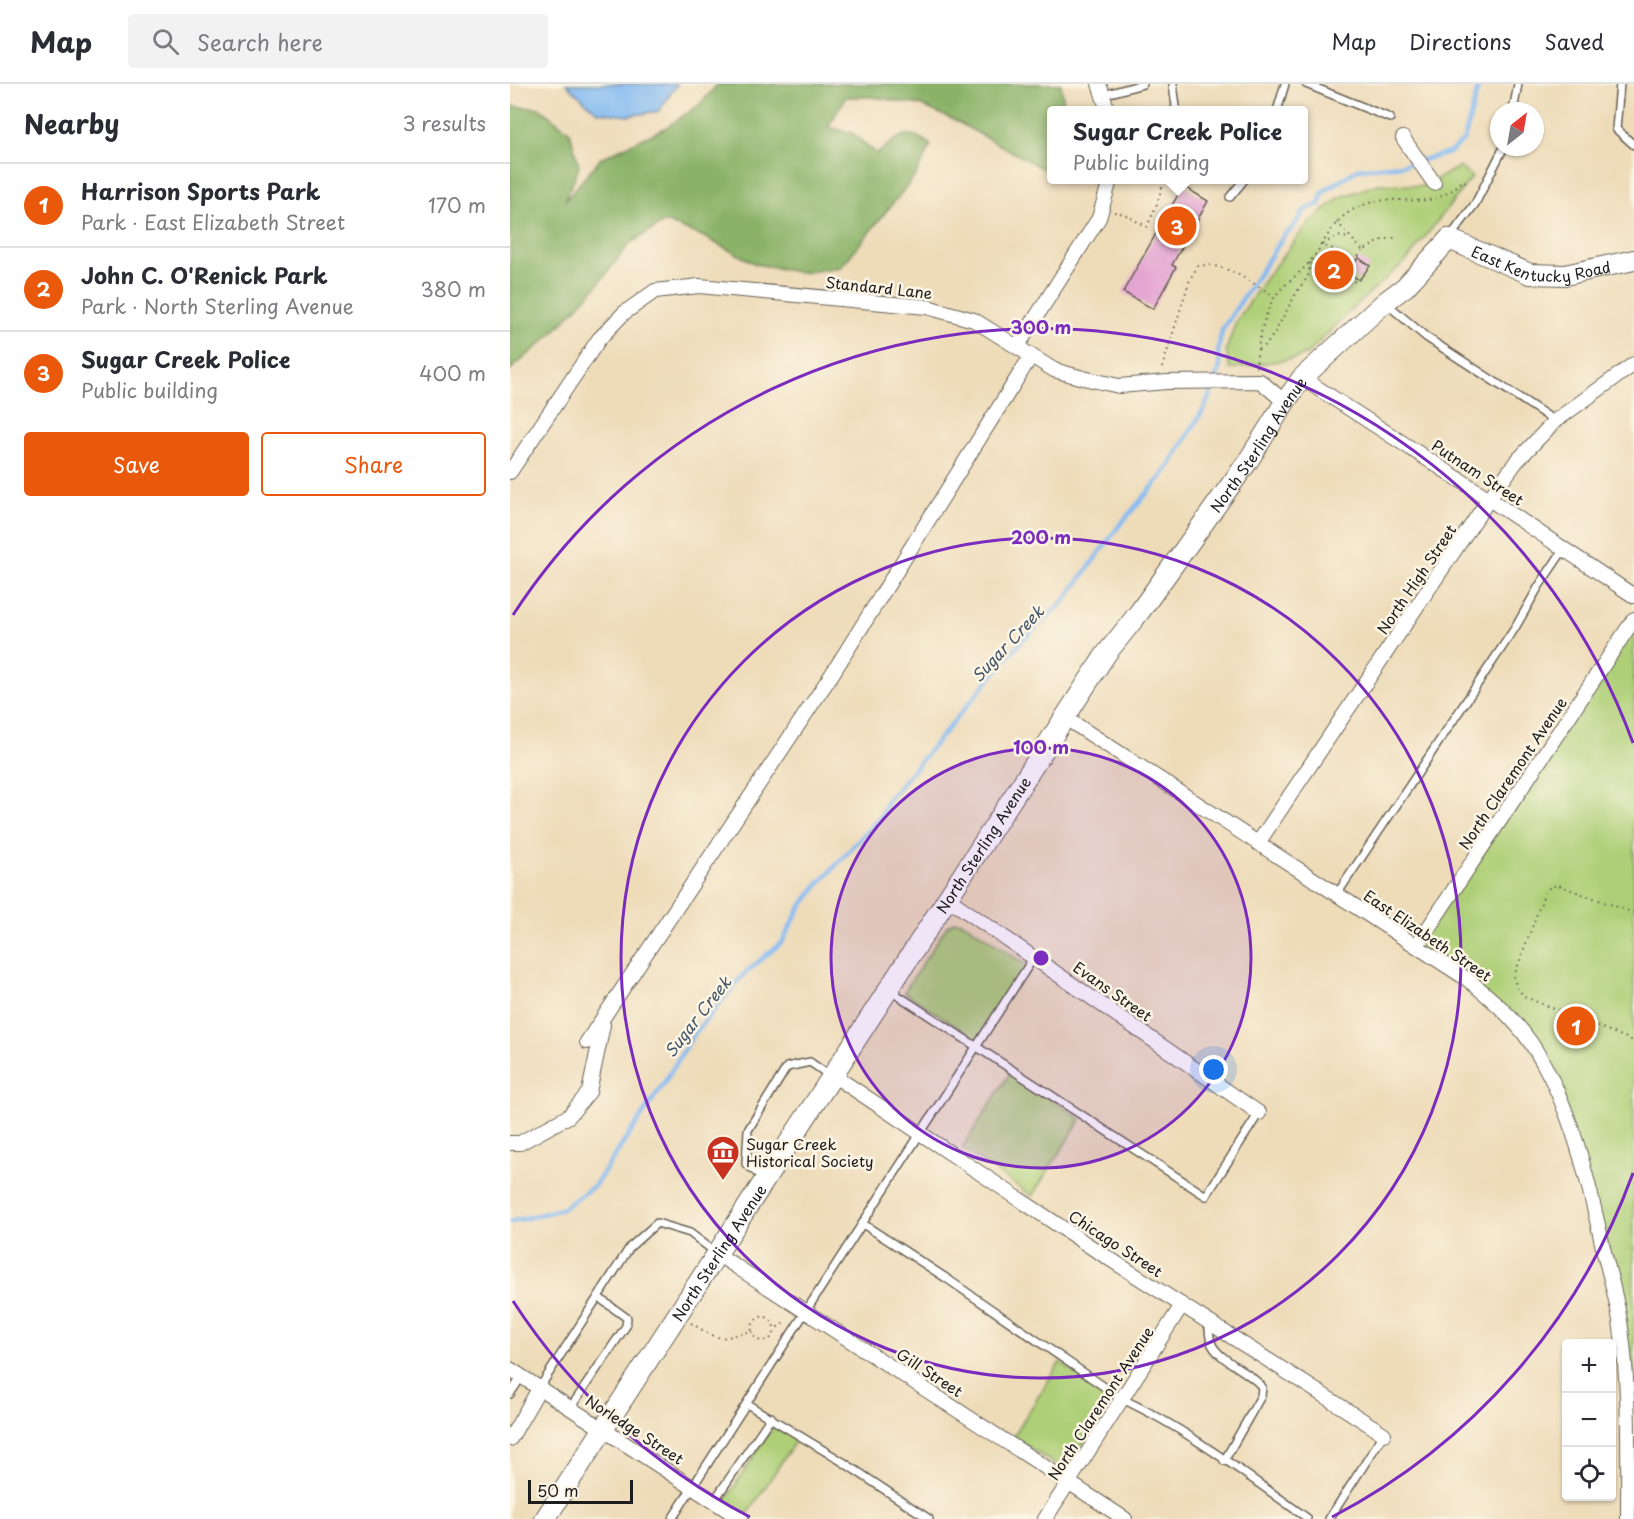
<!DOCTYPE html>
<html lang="en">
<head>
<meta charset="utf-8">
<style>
	body { margin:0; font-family:"Playpen Sans",sans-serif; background:#f2f2f3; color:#2b2b33 }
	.controls { position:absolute; right:18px; bottom:18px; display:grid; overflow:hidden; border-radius:6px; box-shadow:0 2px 4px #0004 }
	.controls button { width:54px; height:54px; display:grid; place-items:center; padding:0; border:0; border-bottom:2px solid #e1e1e2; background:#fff; color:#2b2b33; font:30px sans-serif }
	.compass { position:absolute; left:980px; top:18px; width:54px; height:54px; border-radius:50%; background:#fff; box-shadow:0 2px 4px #0004; rotate:31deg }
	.scale { position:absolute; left:18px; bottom:15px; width:105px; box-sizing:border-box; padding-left:6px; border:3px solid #1c1c1c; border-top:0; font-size:16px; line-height:21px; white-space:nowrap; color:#1c1c1c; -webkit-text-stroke:4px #fcf5e5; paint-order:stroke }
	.you { position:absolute; left:704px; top:986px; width:21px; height:21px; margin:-15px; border:4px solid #fff; border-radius:50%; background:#1a73e8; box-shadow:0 0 0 9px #1a73e833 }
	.badge { display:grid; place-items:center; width:39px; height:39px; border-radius:50%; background:#ea580c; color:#fff; font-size:20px; font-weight:700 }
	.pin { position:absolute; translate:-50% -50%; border:3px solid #fff; box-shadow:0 2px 6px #0006 }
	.popup { position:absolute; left:537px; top:22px; width:261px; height:78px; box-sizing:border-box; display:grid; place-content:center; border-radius:6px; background:#fff; filter:drop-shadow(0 2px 4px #0005); font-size:20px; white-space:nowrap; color:#7c7c81 }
	.popup b { font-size:22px; color:#2b2b33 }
	.popup::after { content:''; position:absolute; left:50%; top:100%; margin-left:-12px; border:12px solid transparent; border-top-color:#fff }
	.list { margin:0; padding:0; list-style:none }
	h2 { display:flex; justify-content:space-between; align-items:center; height:78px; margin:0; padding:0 24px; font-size:26px }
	h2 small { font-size:20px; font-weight:400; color:#7c7c81 }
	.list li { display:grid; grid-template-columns:39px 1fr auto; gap:18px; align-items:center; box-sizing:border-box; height:84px; padding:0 24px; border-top:2px solid #e1e1e2 }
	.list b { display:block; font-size:22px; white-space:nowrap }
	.list p { margin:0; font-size:20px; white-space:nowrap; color:#7c7c81 }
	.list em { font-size:20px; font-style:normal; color:#7c7c81 }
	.actions { display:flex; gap:12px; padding:18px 24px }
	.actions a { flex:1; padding:14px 0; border:2px solid #ea580c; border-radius:6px; text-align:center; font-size:21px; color:#ea580c }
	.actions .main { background:#ea580c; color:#fff }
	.icon { flex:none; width:33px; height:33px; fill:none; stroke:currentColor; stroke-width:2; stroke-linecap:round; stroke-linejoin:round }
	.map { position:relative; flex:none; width:1124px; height:1435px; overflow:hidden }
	header { display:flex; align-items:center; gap:36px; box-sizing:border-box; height:84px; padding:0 30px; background:#fff; border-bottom:2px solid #e1e1e2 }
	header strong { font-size:28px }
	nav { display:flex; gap:33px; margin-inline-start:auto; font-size:21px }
	.search { width:420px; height:54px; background:#f2f2f3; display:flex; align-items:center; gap:15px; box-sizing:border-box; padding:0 21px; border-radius:6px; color:#7c7c81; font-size:22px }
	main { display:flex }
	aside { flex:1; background:#fff }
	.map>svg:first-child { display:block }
</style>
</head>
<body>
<header>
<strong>Map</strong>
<div class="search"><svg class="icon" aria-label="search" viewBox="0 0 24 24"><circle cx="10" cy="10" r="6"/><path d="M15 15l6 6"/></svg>Search here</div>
<nav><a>Map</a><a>Directions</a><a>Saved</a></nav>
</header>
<main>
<aside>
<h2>Nearby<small>3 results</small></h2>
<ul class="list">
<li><span class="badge">1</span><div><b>Harrison Sports Park</b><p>Park · East Elizabeth Street</p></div><em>170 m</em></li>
<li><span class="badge">2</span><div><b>John C. O'Renick Park</b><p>Park · North Sterling Avenue</p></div><em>380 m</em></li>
<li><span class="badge">3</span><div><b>Sugar Creek Police</b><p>Public building</p></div><em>400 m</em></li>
</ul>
<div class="actions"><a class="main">Save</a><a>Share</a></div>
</aside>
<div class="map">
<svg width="1124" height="1435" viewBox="0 0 1124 1435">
	<rect width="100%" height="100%" fill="#fcf5e5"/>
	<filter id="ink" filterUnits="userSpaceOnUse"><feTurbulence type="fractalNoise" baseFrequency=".0167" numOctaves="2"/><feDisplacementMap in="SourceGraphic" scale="12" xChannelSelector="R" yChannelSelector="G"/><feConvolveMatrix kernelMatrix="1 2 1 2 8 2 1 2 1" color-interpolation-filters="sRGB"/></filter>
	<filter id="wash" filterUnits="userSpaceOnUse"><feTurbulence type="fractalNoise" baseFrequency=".008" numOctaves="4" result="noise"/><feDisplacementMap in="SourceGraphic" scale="24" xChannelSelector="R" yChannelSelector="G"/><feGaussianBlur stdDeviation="1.35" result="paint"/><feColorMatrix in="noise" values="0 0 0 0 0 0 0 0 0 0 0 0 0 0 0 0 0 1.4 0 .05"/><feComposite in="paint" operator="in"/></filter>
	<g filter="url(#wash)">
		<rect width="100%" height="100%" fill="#eedcb9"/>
		<g fill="#aecf77" stroke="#65764a" stroke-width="1.5">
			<path d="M949 83 962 93 897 176 844 223 797 270 786 274 720 285 716 266 726 238 755 195 797 141 829 114 868 100 914 102Z"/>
			<path d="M1124 535V1311L1117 1321 1111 1243 1080 1107 1039 990 995 926 907 861Z"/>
			<path d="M445 837 453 838 518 882 468 957 394 908 437 842Z"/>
			<path d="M500 989 571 1035 522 1112 452 1064Z"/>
			<path d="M550 1278 603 1314 558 1382 550 1384 503 1353Z"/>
			<path d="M265 1339 288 1353 237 1431 215 1417Z"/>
		</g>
		<path fill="#8ab268" stroke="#536742" stroke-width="1.5" d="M208 0H551L555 26 541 27V86L537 87 444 36 410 21 363 13H336L318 43 342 49 367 70C388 54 395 41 421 61L405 92 331 183 292 189 246 180 192 152 155 138 120 159 85 204 41 251 0 286V22L29 24 60 48 69 83 55 117 91 74 155 44 189 21Z"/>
		<path fill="#82baf2" stroke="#4f6b87" stroke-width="1.5" d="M56 0H167L149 27 118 32 87 28Z"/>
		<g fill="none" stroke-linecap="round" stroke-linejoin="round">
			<path stroke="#82baf2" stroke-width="4.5" d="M0 1138 52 1125 85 1101 154 999 183 951 234 890 272 858 290 824 307 802 372 731 377 717 513 555 555 516 608 443 657 386 695 323 710 284 708 267 712 246 775 150 780 147 795 126 809 120 813 108 848 85 893 81 939 69 954 56 969 0"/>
		</g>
		<g id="blocks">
			<g fill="#e4a5d2">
				<path d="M673 102 698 117 662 181 666 183 643 225 613 208Z"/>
				<path d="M849 174 860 182 849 196 839 189 842 184 840 183Z"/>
			</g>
		</g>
	</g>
	<g filter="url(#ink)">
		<use href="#blocks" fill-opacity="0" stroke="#665f53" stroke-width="1.5"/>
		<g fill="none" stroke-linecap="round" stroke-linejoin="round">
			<defs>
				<g id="lane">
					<path d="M663 0 666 22 664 27"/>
					<path d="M796 0 880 34"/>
					<path d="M1110 0 1106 45 1124 61"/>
					<path d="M593 11 633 0"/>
					<path d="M767 27 775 0"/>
					<path d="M1003 27 1008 0"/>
					<path d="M720 113 734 96"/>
					<path d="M940 153 965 120 994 63"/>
					<path d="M877 220 916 253 1045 337"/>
					<path d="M827 810 1005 544 1029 502 1054 465"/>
					<path d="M381 907 696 1112 749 1029"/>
					<path d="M253 1094 236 1080 238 1046 277 983 300 978 320 992"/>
					<path d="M353 1140 436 1194 612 1315C676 1344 739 1393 797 1434"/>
					<path d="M699 1239C699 1245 699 1252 701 1258 706 1275 741 1288 752 1303L751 1312 714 1377"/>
					<path d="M30 1303 120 1163 147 1139 180 1149 205 1168"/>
					<path d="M0 1310 12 1292"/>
					<path d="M237 1320 333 1378 419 1435"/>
					<path d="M61 1323 116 1242 117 1234 88 1213"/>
					<path d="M204 1417 261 1333"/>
					<path d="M162 1435 524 873"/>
					<path d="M819 1435 874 1350"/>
				</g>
				<g id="street">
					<path d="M589 0 598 27"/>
					<path d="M893 54 924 99"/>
					<path d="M507 263 589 134 600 96"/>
					<path d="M792 294 970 409 1124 512"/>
					<path d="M0 388 89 255 114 229 145 207 189 202 417 223 464 236 544 286 573 294 609 302 657 298 750 297 775 318"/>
					<path d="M554 633 957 895C981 914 1003 933 1021 959 1061 1019 1079 1099 1094 1168 1100 1193 1108 1219 1111 1244 1120 1307 1118 1372 1118 1435"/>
					<path d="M748 759 979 415 1006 378 1045 337 1124 280"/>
					<path d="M437 814 749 1029"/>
					<path d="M907 861 1124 535"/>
					<path d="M77 958 324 587 521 272"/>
					<path d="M323 991 581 1163 874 1350"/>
					<path d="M0 1059H10L59 1032 79 1008 93 941"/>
					<path d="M207 1170 615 1435"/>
					<path d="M0 1285 231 1435"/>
					<path d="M0 1355 30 1303"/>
					<path d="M535 1435 672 1221"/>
				</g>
				<g id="secondary">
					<path id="s1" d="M35 1435 596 570 628 530 738 377 775 318 792 294 875 218 895 203 939 155 1020 190 1055 191 1124 176"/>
				</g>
			</defs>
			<use href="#lane" stroke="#665f53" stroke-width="10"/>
			<use href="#street" stroke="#665f53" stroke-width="16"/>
			<use href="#secondary" stroke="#665f53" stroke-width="22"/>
			<g stroke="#665f53" stroke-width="2" stroke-dasharray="1.5 4.5" stroke-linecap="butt">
				<path d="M604 128 614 130 637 143 647 120 654 96"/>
				<path d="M827 138 853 167 872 156 889 153"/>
				<path d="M813 160 827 152 840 154"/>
				<path d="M810 161 826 166 832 172"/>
				<path d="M845 198 834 189 853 167"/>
				<path d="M748 265 757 260 765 248 789 204 798 193 800 178"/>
				<path d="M652 284 680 195 688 182C715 177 743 200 764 212"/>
				<path d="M746 284C747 263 753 232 764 214 772 201 787 192 797 181 819 157 819 133 856 120 895 107 919 132 953 96L959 100"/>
				<path d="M1124 829 1048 801 1040 803 1035 808 1004 892 1006 903 1015 913 1124 957"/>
				<path d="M181 1239C213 1259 207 1255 242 1247L241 1243 247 1234 255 1232 263 1238 264 1244 271 1242 276 1236"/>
				<path d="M242 1247 243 1252 250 1257 260 1255 265 1248V1245"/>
			</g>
			<use href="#lane" stroke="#fff" stroke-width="7"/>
			<use href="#street" stroke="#fff" stroke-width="14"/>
			<use href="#secondary" stroke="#fff" stroke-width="20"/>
		</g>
	</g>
	<circle cx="531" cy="874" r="210" fill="#7b2cbf" fill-opacity=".12"/>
	<g fill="none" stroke="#7b2cbf" stroke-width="3">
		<circle cx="531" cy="874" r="210"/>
		<circle cx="531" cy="874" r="420"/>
		<path d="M1123 1089A630 630 0 0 1 822 1433M240 1433A630 630 0 0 1 3 1217M3 531A630 630 0 0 1 1123 659"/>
	</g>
	<defs>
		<symbol id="museum-pin" viewBox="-11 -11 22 30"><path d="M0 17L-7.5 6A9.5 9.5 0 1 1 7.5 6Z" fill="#c8321e" stroke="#fcf5e5"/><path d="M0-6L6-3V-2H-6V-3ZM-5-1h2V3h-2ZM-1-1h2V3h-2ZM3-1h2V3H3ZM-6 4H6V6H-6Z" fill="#fff"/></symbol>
	</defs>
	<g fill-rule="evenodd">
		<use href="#museum-pin" x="194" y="1049" width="38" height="52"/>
	</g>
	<g text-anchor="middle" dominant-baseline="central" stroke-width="5" stroke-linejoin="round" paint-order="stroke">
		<g font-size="15" fill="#1c1c1c" stroke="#fcf5e5">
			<text stroke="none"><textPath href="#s1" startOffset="1670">East Kentucky Road</textPath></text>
			<text transform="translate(369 203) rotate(6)">Standard Lane</text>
			<text stroke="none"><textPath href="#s1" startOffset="1290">North Sterling Avenue</textPath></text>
			<text transform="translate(968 388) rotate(33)">Putnam Street</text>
			<text transform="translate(906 495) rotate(-56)">North High Street</text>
			<text transform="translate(1002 689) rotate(-56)">North Claremont Avenue</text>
			<text stroke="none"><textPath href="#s1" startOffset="804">North Sterling Avenue</textPath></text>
			<text transform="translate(918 851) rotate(34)">East Elizabeth Street</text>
			<text transform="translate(603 907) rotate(35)">Evans Street</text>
			<text transform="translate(606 1159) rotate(33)">Chicago Street</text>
			<text stroke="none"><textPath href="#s1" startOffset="318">North Sterling Avenue</textPath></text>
			<text transform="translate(420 1288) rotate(33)">Gill Street</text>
			<text transform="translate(590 1319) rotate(-57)">North Claremont Avenue</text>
			<text transform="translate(125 1345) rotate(33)">Norledge Street</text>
		</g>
		<g font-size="15" fill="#1c1c1c" stroke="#fcf5e5" text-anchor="start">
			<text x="236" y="1059">Sugar Creek<tspan x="236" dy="17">Historical Society</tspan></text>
		</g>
		<g font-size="16" font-style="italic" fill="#405367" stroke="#fcf5e5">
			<text transform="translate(497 559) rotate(-47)">Sugar Creek</text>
			<text transform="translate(187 932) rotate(-52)">Sugar Creek</text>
		</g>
	</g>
	<circle cx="531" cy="874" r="9" fill="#7b2cbf" stroke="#fcf5e5" stroke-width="3"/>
	<g font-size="18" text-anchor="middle" font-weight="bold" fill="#7b2cbf" stroke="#fcf5e5" stroke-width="5" stroke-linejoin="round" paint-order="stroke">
		<text x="531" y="250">300 m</text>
		<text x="531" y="460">200 m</text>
		<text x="531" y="670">100 m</text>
	</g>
</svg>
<div class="controls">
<button>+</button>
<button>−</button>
<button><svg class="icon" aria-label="locate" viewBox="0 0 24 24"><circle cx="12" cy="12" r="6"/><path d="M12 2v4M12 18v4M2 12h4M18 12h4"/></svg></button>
</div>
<svg class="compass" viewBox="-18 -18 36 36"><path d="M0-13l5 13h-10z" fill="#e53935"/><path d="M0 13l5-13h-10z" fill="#7c7c81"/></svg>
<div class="scale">50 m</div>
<div class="you"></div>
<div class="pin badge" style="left:1066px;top:942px">1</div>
<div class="pin badge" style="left:824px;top:186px">2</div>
<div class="pin badge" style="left:667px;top:142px">3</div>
<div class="popup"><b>Sugar Creek Police</b>Public building</div>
</div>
</main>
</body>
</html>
